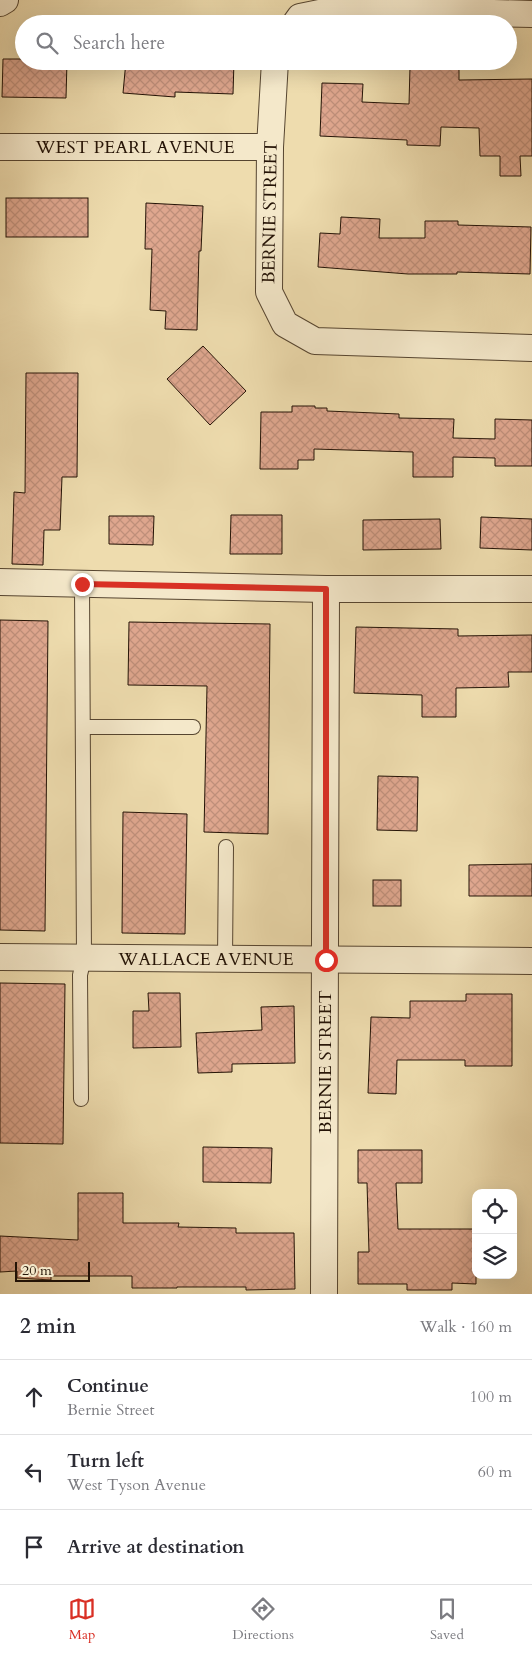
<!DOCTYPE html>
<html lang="en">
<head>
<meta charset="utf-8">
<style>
	body { margin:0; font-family:Cardo,serif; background:#f7f7f7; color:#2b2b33 }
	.controls { position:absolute; right:15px; bottom:15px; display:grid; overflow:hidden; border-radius:10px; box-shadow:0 5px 20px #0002 }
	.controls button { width:45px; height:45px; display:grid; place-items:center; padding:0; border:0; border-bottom:1px solid #e1e1e2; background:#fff; color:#2b2b33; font:25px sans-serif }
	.scale { position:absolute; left:15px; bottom:12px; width:75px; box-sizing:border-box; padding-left:5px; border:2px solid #241306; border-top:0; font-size:14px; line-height:18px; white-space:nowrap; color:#241306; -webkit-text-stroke:4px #f4e8ca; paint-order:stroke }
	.stop { position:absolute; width:15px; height:15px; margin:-11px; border:4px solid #d93025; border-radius:50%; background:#fff }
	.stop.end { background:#d93025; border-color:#fff; box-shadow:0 1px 5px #0008 }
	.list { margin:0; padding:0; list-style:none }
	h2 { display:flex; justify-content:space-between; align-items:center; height:65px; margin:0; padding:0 20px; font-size:21px }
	h2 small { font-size:16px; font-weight:400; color:#7c7c81 }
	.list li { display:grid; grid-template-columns:32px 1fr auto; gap:15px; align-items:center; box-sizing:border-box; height:75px; padding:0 20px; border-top:1px solid #e1e1e2 }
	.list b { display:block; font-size:19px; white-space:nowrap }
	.list p { margin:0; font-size:16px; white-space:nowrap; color:#7c7c81 }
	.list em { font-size:16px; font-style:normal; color:#7c7c81 }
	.icon { flex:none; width:28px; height:28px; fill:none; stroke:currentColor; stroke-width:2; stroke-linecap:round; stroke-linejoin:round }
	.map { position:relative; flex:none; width:532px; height:1294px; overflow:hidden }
	.search { position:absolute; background:#fff; box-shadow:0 5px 20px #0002; left:15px; right:15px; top:15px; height:55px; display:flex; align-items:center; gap:12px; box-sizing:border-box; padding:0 18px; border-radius:28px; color:#7c7c81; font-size:19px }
	.sheet { height:290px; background:#fff }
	nav { display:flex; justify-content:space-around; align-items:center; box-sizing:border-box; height:70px; border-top:1px solid #e1e1e2; background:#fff; font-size:14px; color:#7c7c81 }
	nav a { display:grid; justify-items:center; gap:2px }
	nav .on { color:#d93025 }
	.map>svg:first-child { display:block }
</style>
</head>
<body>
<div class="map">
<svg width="532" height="1294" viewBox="0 0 532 1294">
	<defs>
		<pattern id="building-cross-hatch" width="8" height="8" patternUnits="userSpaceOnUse" patternTransform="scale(1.25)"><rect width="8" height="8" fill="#dfa78f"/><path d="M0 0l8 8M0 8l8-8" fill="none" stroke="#bf8f7a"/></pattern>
	</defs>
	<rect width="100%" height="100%" fill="#eedcae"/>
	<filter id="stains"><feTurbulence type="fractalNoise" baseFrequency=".004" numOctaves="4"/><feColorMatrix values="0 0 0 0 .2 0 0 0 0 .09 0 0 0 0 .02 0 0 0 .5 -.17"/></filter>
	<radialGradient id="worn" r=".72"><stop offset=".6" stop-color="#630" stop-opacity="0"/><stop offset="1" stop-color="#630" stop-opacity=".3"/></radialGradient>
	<g fill="url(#building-cross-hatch)" stroke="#241306">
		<path d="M3 59H24V61H67L66 98 2 97Z"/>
		<path d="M126 61H234L233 94 175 92V97L123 93Z"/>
		<path d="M410 67 459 69V80L532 79V156H520L521 176H500V156H480L479 128 441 127 440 146 407 145V140L320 136 322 83 363 84 362 102 409 104Z"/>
		<rect x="6" y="198" width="82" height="39"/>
		<path d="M146 203 203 206 201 251H199L197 330 165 329 166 311 150 310 152 249H145Z"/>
		<path d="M341 217 380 219 379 238H425V221H458V225L531 227 530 274 457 272V274H408L318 267 320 233 340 234Z"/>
		<path d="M203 346 246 391 210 425 167 379Z"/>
		<path d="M26 373H78L77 477H62L60 530H44L43 565 12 564 14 492 25 493Z"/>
		<path d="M292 406H315V408H327V411L399 414V418L454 419 453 438 495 439V419L532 420V466H495V458L453 457V477H413V452L314 449V460H298V469H260L261 412H292Z"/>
		<path d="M231 515H282V554H230Z"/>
		<path d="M109 516H154L153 545 109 544Z"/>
		<path d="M481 517 532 519V550L480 548Z"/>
		<path d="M440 519 441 549 363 550V520Z"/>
		<path d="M0 620 48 621 45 931 0 930Z"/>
		<path d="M129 622 270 624 268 834 204 832 207 686 128 685Z"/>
		<path d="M356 627 458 629V636L532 635V672H508L509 687 456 688V717H422V695L354 693Z"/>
		<path d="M378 776 418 777 417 831 377 830Z"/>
		<path d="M123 812 187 814 185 934 122 933Z"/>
		<path d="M532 864V896H469V865Z"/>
		<rect x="373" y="880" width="28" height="26"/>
		<path d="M0 983 65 984 63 1144 0 1143Z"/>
		<path d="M148 993H180L181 1047 133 1048V1011H149Z"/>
		<path d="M466 994H512V1066H465V1060H397L396 1094 368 1093 371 1017 410 1018V1001H466Z"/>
		<path d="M294 1006 295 1063 232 1064V1072L198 1073 196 1033 262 1030 261 1007Z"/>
		<path d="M203 1147 272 1148 271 1183 203 1182Z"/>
		<path d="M358 1150H422V1183H396L398 1229H476V1284L452 1283V1290H407V1284H358V1252H369L367 1183H358Z"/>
		<path d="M78 1193H123V1223H179L178 1227 236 1228V1233H294L295 1289 246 1290V1287H177V1288H132V1276H51V1280L17 1278V1271L0 1272V1236L78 1240Z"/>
	</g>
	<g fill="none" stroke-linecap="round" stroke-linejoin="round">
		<defs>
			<g id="service">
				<path d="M83 727H193"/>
				<path d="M225 959 226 847"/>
				<path d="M81 1099 80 975 84 958 82 584"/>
			</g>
			<g id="minor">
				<path d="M0 3 5 0"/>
				<path d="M295 24 300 17 339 9 532 14"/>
				<path d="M275 61 270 147 269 292 285 324 315 341 532 348"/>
				<path d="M0 147H270"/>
				<path d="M0 582 326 589H532"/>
				<path d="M0 957 532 961"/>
				<path d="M324 1294 326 589"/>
			</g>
		</defs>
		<use href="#service" stroke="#564530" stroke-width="16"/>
		<use href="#minor" stroke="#564530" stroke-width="28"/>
		<use href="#service" stroke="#f4e8ca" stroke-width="14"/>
		<use href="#minor" stroke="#f4e8ca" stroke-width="26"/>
	</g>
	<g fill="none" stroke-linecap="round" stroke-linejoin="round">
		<path stroke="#d93025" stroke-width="6" d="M82 584 326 589V960"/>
	</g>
	<g text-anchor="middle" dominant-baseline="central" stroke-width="5" stroke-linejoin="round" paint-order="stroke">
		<g font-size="18" fill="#241306" stroke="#f4e8ca">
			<text x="135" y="147">WEST PEARL AVENUE</text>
			<text transform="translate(270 212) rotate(-89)">BERNIE STREET</text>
			<text x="206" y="959">WALLACE AVENUE</text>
			<text transform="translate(325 1062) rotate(-90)">BERNIE STREET</text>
		</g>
	</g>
	<rect width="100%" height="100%" filter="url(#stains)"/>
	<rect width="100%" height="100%" fill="url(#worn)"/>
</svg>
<div class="controls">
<button><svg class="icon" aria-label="locate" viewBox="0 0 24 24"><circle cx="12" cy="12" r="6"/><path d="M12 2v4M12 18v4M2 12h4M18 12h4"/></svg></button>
<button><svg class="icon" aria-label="layers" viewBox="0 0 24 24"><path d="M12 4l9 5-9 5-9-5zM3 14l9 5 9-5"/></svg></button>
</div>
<div class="scale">20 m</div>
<div class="stop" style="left:326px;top:960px"></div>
<div class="stop end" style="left:82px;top:584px"></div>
<div class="search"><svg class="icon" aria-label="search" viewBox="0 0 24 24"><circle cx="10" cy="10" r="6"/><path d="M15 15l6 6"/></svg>Search here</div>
</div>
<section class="sheet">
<h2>2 min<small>Walk · 160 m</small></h2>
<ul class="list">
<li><svg class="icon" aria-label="ahead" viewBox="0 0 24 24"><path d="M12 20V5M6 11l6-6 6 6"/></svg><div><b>Continue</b><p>Bernie Street</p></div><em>100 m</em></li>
<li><svg class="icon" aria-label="left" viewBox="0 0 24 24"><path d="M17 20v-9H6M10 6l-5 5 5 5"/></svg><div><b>Turn left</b><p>West Tyson Avenue</p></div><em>60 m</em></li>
<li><svg class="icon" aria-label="arrive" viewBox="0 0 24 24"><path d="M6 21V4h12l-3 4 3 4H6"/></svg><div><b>Arrive at destination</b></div></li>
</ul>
</section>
<nav>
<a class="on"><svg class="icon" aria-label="map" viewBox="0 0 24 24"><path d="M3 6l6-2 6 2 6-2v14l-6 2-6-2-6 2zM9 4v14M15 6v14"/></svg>Map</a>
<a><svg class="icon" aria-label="directions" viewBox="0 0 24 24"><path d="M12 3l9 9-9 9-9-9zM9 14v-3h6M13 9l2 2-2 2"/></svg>Directions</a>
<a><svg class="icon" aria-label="saved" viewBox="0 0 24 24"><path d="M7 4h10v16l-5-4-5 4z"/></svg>Saved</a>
</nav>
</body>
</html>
